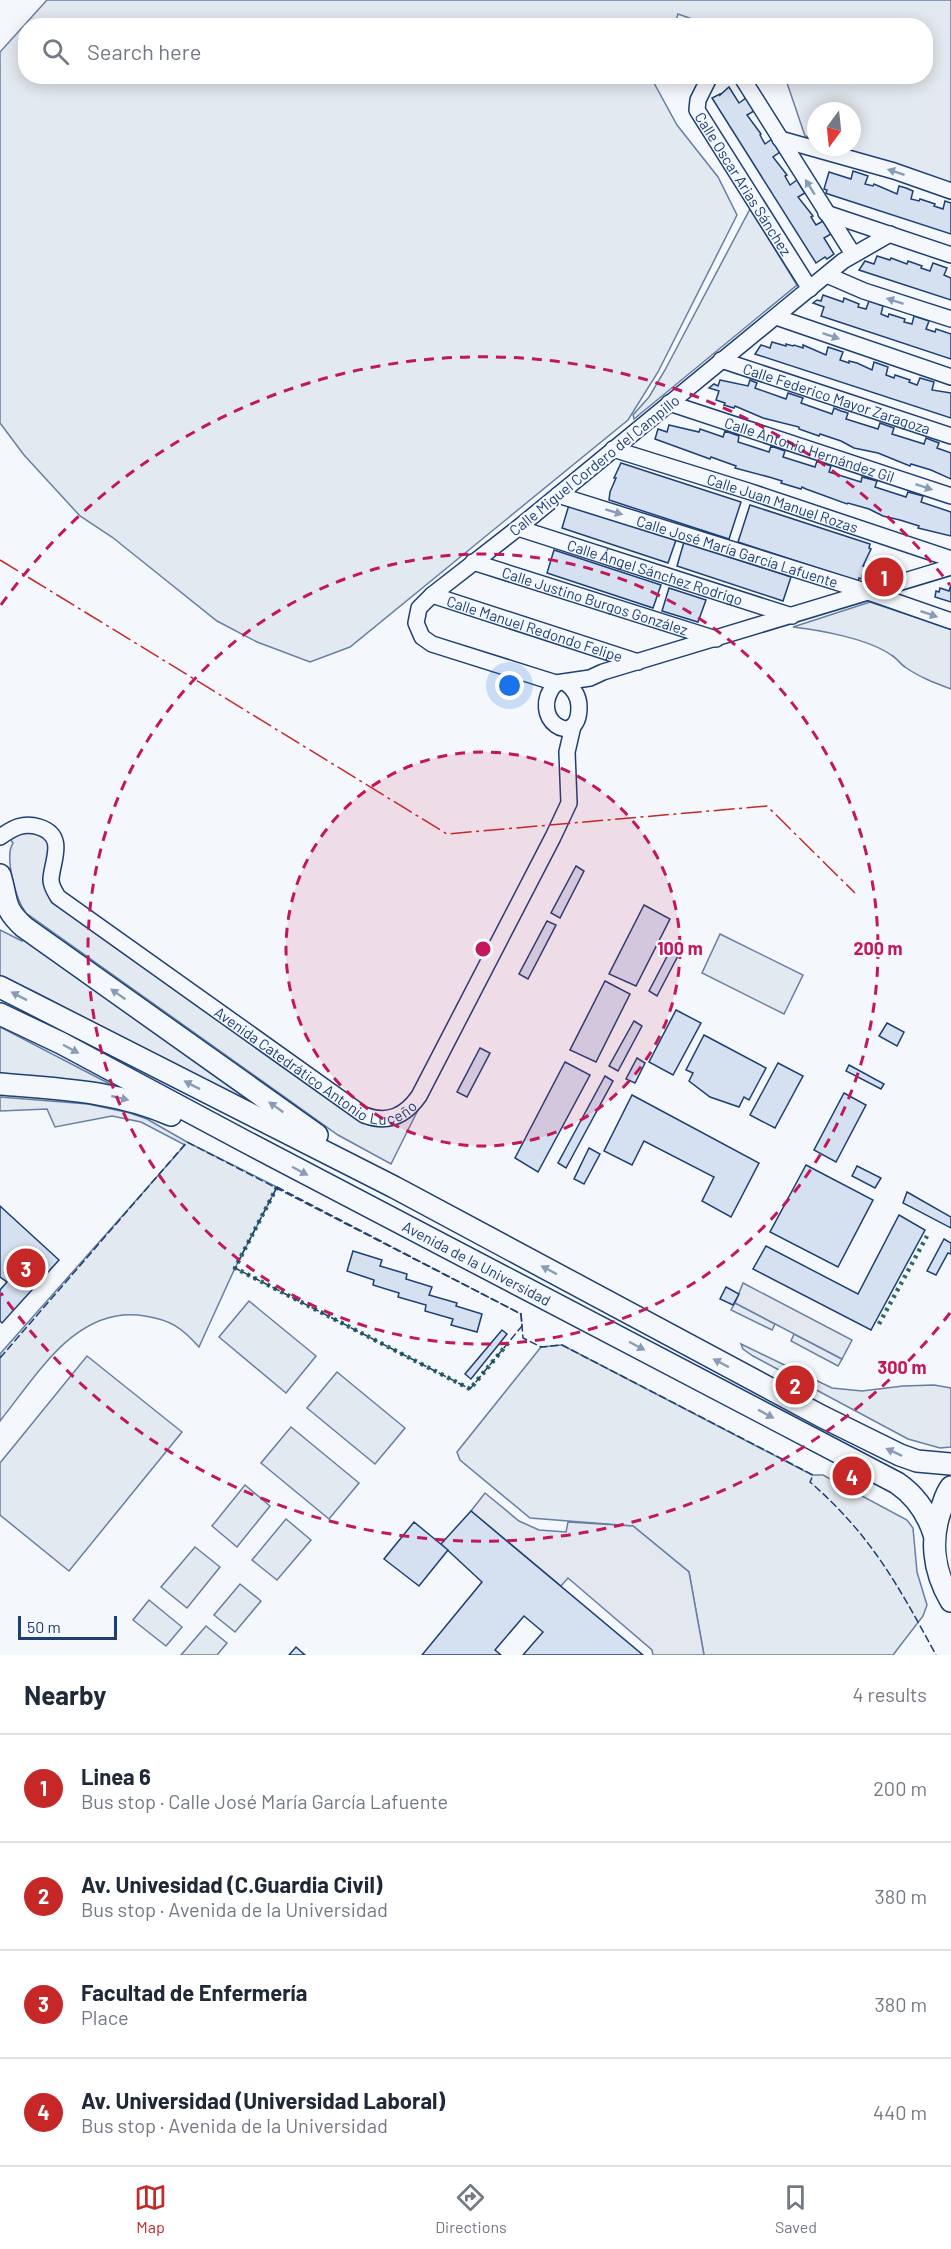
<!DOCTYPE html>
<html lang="en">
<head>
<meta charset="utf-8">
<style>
	body { margin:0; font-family:Barlow,sans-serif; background:#f2f2f3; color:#1f2937 }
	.compass { position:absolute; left:807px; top:102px; width:54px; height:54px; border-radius:50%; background:#fff; box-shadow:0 3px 15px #0003; rotate:195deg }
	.scale { position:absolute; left:18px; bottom:15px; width:99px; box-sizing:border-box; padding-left:6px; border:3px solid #1d3f73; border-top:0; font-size:16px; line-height:21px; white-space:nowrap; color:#1d3f73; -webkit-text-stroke:4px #f4f7fb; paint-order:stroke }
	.you { position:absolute; left:510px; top:686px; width:21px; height:21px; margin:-15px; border:4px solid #fff; border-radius:50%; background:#1a73e8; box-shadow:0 0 0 9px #1a73e833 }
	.badge { display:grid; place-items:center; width:39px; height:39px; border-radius:50%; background:#c62828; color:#fff; font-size:20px; font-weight:700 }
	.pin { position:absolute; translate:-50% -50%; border:3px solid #fff; box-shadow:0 2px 6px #0006 }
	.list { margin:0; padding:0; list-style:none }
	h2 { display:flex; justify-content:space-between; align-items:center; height:78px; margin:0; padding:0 24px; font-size:26px }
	h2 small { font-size:20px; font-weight:400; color:#747a83 }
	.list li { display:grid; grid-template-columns:39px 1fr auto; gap:18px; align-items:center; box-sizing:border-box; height:108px; padding:0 24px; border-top:2px solid #e0e1e3 }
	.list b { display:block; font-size:22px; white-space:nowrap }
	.list p { margin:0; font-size:20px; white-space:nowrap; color:#747a83 }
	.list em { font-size:20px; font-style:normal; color:#747a83 }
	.icon { flex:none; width:33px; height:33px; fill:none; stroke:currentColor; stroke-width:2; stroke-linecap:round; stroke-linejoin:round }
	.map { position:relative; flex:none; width:951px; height:1655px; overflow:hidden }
	.search { position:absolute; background:#fff; box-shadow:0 3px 15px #0003; left:18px; right:18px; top:18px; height:66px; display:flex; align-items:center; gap:15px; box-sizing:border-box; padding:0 21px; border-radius:24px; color:#747a83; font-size:22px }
	.sheet { height:510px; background:#fff }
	nav { display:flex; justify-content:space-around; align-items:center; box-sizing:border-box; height:84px; border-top:2px solid #e0e1e3; background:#fff; font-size:16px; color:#747a83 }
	nav a { display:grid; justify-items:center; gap:3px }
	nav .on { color:#c62828 }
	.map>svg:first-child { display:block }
</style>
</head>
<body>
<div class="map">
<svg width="951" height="1655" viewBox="0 0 951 1655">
	<rect width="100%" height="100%" fill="#f4f7fb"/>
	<g fill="#e3e9f0" stroke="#687fa3" stroke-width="1.5">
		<path d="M47 0H951V184L839 147H852V111H816V139L805 136 785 77 926 76V26H712L678 14 674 26H26V76L656 77 654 83 677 125 718 177 737 215 658 372 628 420 350 647 310 662 257 642 217 621 112 537 80 516 24 455 0 423V52Z"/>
		<path d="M750 209 797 285 634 419 633 415 649 397 665 370Z"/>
		<path d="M870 602 951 629V689C935 683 919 677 905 667 900 664 897 658 891 655 869 639 820 630 793 627Z"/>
		<path d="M26 831C65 837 42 867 46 890 47 894 51 899 53 903L345 1111C375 1131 397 1133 421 1104L391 1164 338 1135 26 913C16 900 4 857 13 843L10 839 15 834Z"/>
		<path d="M0 930 22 941 25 938 268 1113 33 991 0 976Z"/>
		<path d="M720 934 803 975 784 1014 702 973Z"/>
		<path d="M0 1027 108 1083 115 1088 0 1078Z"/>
		<path d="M0 1097 88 1104 130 1113 147 1119 187 1142 277 1187 235 1268 199 1347C182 1328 171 1320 145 1316 77 1304 37 1375 0 1421V1354L185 1145 141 1122 112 1116 55 1127 47 1109 0 1111Z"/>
		<path d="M249 1301 316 1356 286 1393 219 1337Z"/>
		<path d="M735 1303 775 1324 772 1330 731 1310Z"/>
		<path d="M794 1334 842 1359 838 1366 791 1341Z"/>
		<path d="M741 1344 832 1388 862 1391 903 1386 934 1385 951 1388V1447L940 1448 908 1439 753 1356 743 1349Z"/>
		<path d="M562 1345 812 1475H823L907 1520 913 1528 917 1572 927 1605 923 1616 893 1655H704L689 1572 633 1526 530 1518 460 1460 457 1452 541 1347Z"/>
		<path d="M87 1356 182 1432 69 1571 0 1515V1463Z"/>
		<path d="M337 1372 405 1428 375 1464 307 1408Z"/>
		<path d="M291 1427 359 1483 329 1519 261 1463Z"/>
		<path d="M245 1485 270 1506 237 1547 212 1526Z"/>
		<path d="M286 1519 311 1540 277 1580 252 1560Z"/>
		<path d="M195 1547 220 1567 187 1608 161 1587Z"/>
		<path d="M240 1584 261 1601 235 1632 214 1615Z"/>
		<path d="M149 1600 182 1627 166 1646 133 1620Z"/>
		<path d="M206 1626 227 1643 217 1655H181Z"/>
	</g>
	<g fill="#e3e8f0" stroke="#687fa3" stroke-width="1.5">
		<path d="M743 1283 852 1340 842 1359 735 1303Z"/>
		<path d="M485 1493 519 1521 539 1530 566 1532 568 1522 633 1526 689 1572 704 1655H653L652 1650 568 1578 561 1586 471 1511Z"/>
	</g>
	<g fill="#d5e0f0" stroke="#1d3f73" stroke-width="1.5">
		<path d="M729 87 739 103 746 98 754 111 747 115 761 134 760 135 765 144 772 139 776 146 780 152 773 157 787 175 785 176 790 185 797 180 801 187 805 193 798 197 813 216 811 217 816 225 823 221 831 234 824 238 834 254 827 259 825 257 816 263 712 98 720 94V95Z"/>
		<path d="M853 171 868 176 865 184 873 186 874 184 897 194 899 186 906 188 913 191 911 199 919 201 920 199 935 204 934 206 943 209 945 201 951 203V234L828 194 826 193 827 190 824 189 829 172 851 179Z"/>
		<path d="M877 256 890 260 891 258 907 264 908 261 922 266 921 268 930 271 933 263 947 268 944 275 951 278V300L859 270 865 261 874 264Z"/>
		<path d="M823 295 843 302 844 298 859 304 858 307 866 309 869 301 883 306 881 314 888 317 889 314 905 319 904 322 912 324 914 316 929 321 926 329 935 332 936 329 951 334V359L821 316 824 307 813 303 817 300 821 301Z"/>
		<path d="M772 342 786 346V344L793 346 794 345 803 348V345L826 355 828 347 843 352 840 360 849 363V361L857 363 872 370 874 362 888 367 886 375 894 378 895 375 910 380 909 382 917 385 920 378 934 382 932 390 951 393V418L755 354 761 345 770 348Z"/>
		<path d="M720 380 748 386 750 380 757 383 755 388 786 399 788 393 803 398 801 403 832 414 834 408 841 411 848 413 846 419 878 429 880 423 894 428 892 434 924 444 926 438 939 443 937 448 951 453V479L931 470 911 464 910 466 878 453 854 448 841 441 820 434 819 436 799 429V427L763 418 735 406 734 408 724 405 725 403 716 400 719 391 709 388 714 384 718 386Z"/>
		<path d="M669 425 699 432 700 429 723 437 725 431 739 436 738 442 769 452 771 446 785 451 783 457 815 467 817 461 831 466 829 472 861 482 862 477 877 481 875 487 906 497 908 492 923 496 921 502 951 512V536L918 528 919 526 900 520 883 516 869 509 848 503 847 504 806 489 802 487 801 489 781 483 782 481 769 477 735 468 736 466 711 457 710 459 655 439 658 429 667 432Z"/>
		<path d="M621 463 741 502 729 539 609 500 610 492 616 478H614Z"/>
		<path d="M569 505 676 540 668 563 562 528Z"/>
		<path d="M750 505 870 544 869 548 871 549 863 566H865L861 579 859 578 858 581 738 542Z"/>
		<path d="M684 542 791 577 783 601 677 566Z"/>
		<path d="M554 550 661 585 653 608 547 573Z"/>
		<path d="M951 585V602L935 597 936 591 939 592 940 588 949 591Z"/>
		<path d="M669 588 706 600 698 622 662 611Z"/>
		<path d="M576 866 584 871 560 918 551 913Z"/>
		<path d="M644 905 670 919 636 986 609 974Z"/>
		<path d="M547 921 556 925 528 979 519 974Z"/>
		<path d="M673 945 681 950 657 996 649 991Z"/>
		<path d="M605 981 630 994 596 1062 570 1050Z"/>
		<path d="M676 1010 701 1023 673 1075 649 1062Z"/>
		<path d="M634 1021 642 1026 618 1071 609 1066Z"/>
		<path d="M887 1023 904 1032 897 1046 879 1036Z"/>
		<path d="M704 1035 766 1068 749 1100 744 1097 739 1107 710 1097 689 1081 693 1073 686 1070Z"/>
		<path d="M480 1048 490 1053 467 1097 457 1092Z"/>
		<path d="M637 1058 645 1063 635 1083 626 1079Z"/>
		<path d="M565 1062 590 1075 538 1172 515 1158Z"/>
		<path d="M778 1063 803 1076 775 1128 750 1115Z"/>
		<path d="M849 1065 884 1084 881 1089 846 1071Z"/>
		<path d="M605 1076 613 1081 566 1168 558 1163Z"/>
		<path d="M844 1093 866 1105 836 1162 814 1150Z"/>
		<path d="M632 1095 759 1163 731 1217 702 1201 714 1177 644 1141 632 1165 604 1151Z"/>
		<path d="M589 1148 600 1154 584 1184 574 1179Z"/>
		<path d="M806 1165 873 1200 838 1267 770 1232Z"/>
		<path d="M857 1166 881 1178 875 1188 852 1176Z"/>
		<path d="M907 1192 951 1217V1228L903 1203Z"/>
		<path d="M0 1206 59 1260 2 1323 0 1321V1290L7 1282 0 1277Z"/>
		<path d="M899 1215 925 1230 871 1330 753 1269 766 1246 858 1294Z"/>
		<path d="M944 1239 951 1243V1254L948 1253 936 1275 927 1271Z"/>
		<path d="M353 1251 382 1260 380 1266 407 1274 406 1279 432 1287 429 1295 457 1303 456 1306 482 1314 477 1332 451 1325 453 1319 425 1311 426 1305 398 1297 399 1293 373 1285 374 1280 347 1271Z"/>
		<path d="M726 1287 739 1294 733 1305 720 1299Z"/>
		<path d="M502 1330 507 1334 471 1379 465 1374Z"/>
		<path d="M471 1511 643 1655H523L543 1632 524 1616 495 1650 501 1655H422L482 1582 441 1544Z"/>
		<path d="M414 1522 448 1550 419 1586 384 1559Z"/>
		<path d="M296 1647 305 1655H289Z"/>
	</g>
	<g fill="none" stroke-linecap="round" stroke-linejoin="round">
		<defs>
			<g id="minor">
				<path id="s1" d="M710 76 698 100 697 110 810 289"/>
				<path d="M741 76 853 254"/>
				<path d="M780 139 894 171 951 191"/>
				<path d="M826 213 951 255"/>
				<path d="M890 234 843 261 518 528 432 595 419 608 416 623 422 637 432 644 556 683 590 678 603 672 951 567"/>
				<path d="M827 275 864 291 951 319"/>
				<path d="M776 317 951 377"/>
				<path id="s2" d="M721 360 951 436"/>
				<path id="s3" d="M669 403 951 496"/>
				<path id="s4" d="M613 449 748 491 951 559"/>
				<path id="s5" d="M558 495 868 592 951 621"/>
				<path id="s6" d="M518 528 792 616"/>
				<path id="s7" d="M473 562 716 639"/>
				<path id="s8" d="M432 595 638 662"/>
				<path d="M556 683C525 718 579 752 579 707 579 696 574 689 566 683"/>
				<path id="s9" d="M0 837C13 828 23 822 39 827 68 836 51 863 51 880 51 886 55 892 58 897L364 1115C388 1124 405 1116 419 1096L553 837 569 803 567 752 573 726"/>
			</g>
			<g id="highway">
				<path d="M0 875C8 901 2 907 24 927L317 1135"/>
				<path d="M0 987 394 1187 821 1416 900 1455 917 1461 951 1464"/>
				<path id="s10" d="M0 1014 61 1043 248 1143 897 1483C916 1496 927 1512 934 1534"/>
				<path d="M0 1084C59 1089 117 1091 171 1115"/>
				<path d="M951 1487C947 1492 945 1498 943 1504 929 1537 933 1571 951 1601"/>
			</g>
		</defs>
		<use href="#minor" stroke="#1d3f73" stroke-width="18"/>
		<use href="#highway" stroke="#1d3f73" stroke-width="24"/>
		<use href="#minor" stroke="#f4f7fb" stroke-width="15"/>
		<use href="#highway" stroke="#f4f7fb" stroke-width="21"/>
		<g stroke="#2c6c60" stroke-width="4.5" stroke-dasharray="3 4.5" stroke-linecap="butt">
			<path d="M277 1187 235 1268 470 1389 509 1342"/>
			<path d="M879 1324 927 1236"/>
		</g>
		<g stroke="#1d3f73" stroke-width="1.5" stroke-dasharray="8 3" stroke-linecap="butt">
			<path d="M277 1187 521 1314 522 1326 470 1389 235 1268Z"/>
			<path d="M0 1358 187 1142 521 1314 523 1338 541 1347 562 1345 813 1475 810 1482C871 1535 898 1585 936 1655"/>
		</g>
		<path stroke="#c62828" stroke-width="1.5" stroke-dasharray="21 4.5 3 4.5" stroke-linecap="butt" d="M0 560 447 834 767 806 855 893"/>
	</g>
	<defs><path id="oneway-solid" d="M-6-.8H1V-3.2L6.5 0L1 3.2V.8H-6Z" transform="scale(1.5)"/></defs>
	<g fill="#889bb7">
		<use href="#oneway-solid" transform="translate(896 172) rotate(-162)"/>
		<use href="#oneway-solid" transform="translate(810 187) rotate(-122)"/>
		<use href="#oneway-solid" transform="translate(895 301) rotate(-162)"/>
		<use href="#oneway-solid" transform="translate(831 336) rotate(19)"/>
		<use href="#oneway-solid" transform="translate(924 487) rotate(18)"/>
		<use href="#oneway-solid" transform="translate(614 512) rotate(17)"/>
		<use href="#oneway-solid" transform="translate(929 614) rotate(19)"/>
		<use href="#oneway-solid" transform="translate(118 994) rotate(-145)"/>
		<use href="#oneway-solid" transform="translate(19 996) rotate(-153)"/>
		<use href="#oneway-solid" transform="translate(71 1049) rotate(28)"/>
		<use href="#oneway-solid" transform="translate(192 1085) rotate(-153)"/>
		<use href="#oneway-solid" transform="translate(120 1098) rotate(13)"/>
		<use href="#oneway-solid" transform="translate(276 1107) rotate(-145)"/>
		<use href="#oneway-solid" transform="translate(300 1171) rotate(28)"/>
		<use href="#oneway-solid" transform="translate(549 1270) rotate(-152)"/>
		<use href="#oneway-solid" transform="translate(637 1346) rotate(28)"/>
		<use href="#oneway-solid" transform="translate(721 1363) rotate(-152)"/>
		<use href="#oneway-solid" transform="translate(766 1414) rotate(28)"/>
		<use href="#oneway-solid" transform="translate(894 1452) rotate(-155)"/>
	</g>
	<circle cx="483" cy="949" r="197" fill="#c2185b" fill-opacity=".12"/>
	<g fill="none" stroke="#c2185b" stroke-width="3" stroke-dasharray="10 8">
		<circle cx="483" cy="949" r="197"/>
		<circle cx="483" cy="949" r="395"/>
		<path d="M950 1313A592 592 0 0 1 1 1293M1 605A592 592 0 0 1 950 585"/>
	</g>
	<g text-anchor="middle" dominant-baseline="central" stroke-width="4.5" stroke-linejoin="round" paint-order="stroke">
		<g font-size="15" fill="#1d3f73" stroke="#f4f7fb">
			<text stroke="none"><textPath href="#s1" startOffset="124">Calle Oscar Arias Sánchez</textPath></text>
			<text stroke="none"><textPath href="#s2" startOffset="122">Calle Federico Mayor Zaragoza</textPath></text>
			<text stroke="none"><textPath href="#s3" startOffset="148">Calle Antonio Hernández Gil</textPath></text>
			<text transform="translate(594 465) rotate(-39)">Calle Miguel Cordero del Campillo</text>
			<text stroke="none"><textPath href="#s4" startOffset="178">Calle Juan Manuel Rozas</textPath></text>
			<text stroke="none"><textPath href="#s5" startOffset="188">Calle José María García Lafuente</textPath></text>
			<text stroke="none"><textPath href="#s6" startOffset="144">Calle Ángel Sánchez Rodrigo</textPath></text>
			<text stroke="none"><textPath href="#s7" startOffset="128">Calle Justino Burgos González</textPath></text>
			<text stroke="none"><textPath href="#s8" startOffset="108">Calle Manuel Redondo Felipe</textPath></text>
			<text stroke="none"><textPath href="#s9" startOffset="435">Avenida Catedrático Antonio Luceño</textPath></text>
			<text stroke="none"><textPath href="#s10" startOffset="538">Avenida de la Universidad</textPath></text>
		</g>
	</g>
	<circle cx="483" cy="949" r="9" fill="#c2185b" stroke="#f4f7fb" stroke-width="3"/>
	<g font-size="18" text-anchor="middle" font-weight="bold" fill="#c2185b" stroke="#f4f7fb" stroke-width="4.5" stroke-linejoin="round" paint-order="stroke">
		<text x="680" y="955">100 m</text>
		<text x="878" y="955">200 m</text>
		<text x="902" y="1374">300 m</text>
	</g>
</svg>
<svg class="compass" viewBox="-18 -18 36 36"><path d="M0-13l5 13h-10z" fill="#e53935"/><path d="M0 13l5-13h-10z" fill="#747a83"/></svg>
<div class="scale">50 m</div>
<div class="you"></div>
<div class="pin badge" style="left:884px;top:577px">1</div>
<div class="pin badge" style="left:795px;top:1385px">2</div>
<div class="pin badge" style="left:26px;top:1268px">3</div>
<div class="pin badge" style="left:852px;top:1476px">4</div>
<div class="search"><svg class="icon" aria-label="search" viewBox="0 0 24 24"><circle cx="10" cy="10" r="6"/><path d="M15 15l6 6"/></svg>Search here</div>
</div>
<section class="sheet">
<h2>Nearby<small>4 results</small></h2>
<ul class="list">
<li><span class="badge">1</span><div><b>Linea 6</b><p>Bus stop · Calle José María García Lafuente</p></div><em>200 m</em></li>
<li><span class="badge">2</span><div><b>Av. Univesidad (C.Guardia Civil)</b><p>Bus stop · Avenida de la Universidad</p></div><em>380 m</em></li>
<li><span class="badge">3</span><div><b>Facultad de Enfermería</b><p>Place</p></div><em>380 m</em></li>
<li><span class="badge">4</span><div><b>Av. Universidad (Universidad Laboral)</b><p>Bus stop · Avenida de la Universidad</p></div><em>440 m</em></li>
</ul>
</section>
<nav>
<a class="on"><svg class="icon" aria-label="map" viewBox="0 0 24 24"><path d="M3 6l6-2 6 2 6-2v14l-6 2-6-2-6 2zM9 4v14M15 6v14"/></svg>Map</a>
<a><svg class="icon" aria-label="directions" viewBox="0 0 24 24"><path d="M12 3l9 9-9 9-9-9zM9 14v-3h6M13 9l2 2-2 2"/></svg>Directions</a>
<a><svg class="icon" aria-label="saved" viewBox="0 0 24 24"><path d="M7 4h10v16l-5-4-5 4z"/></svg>Saved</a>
</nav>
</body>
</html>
